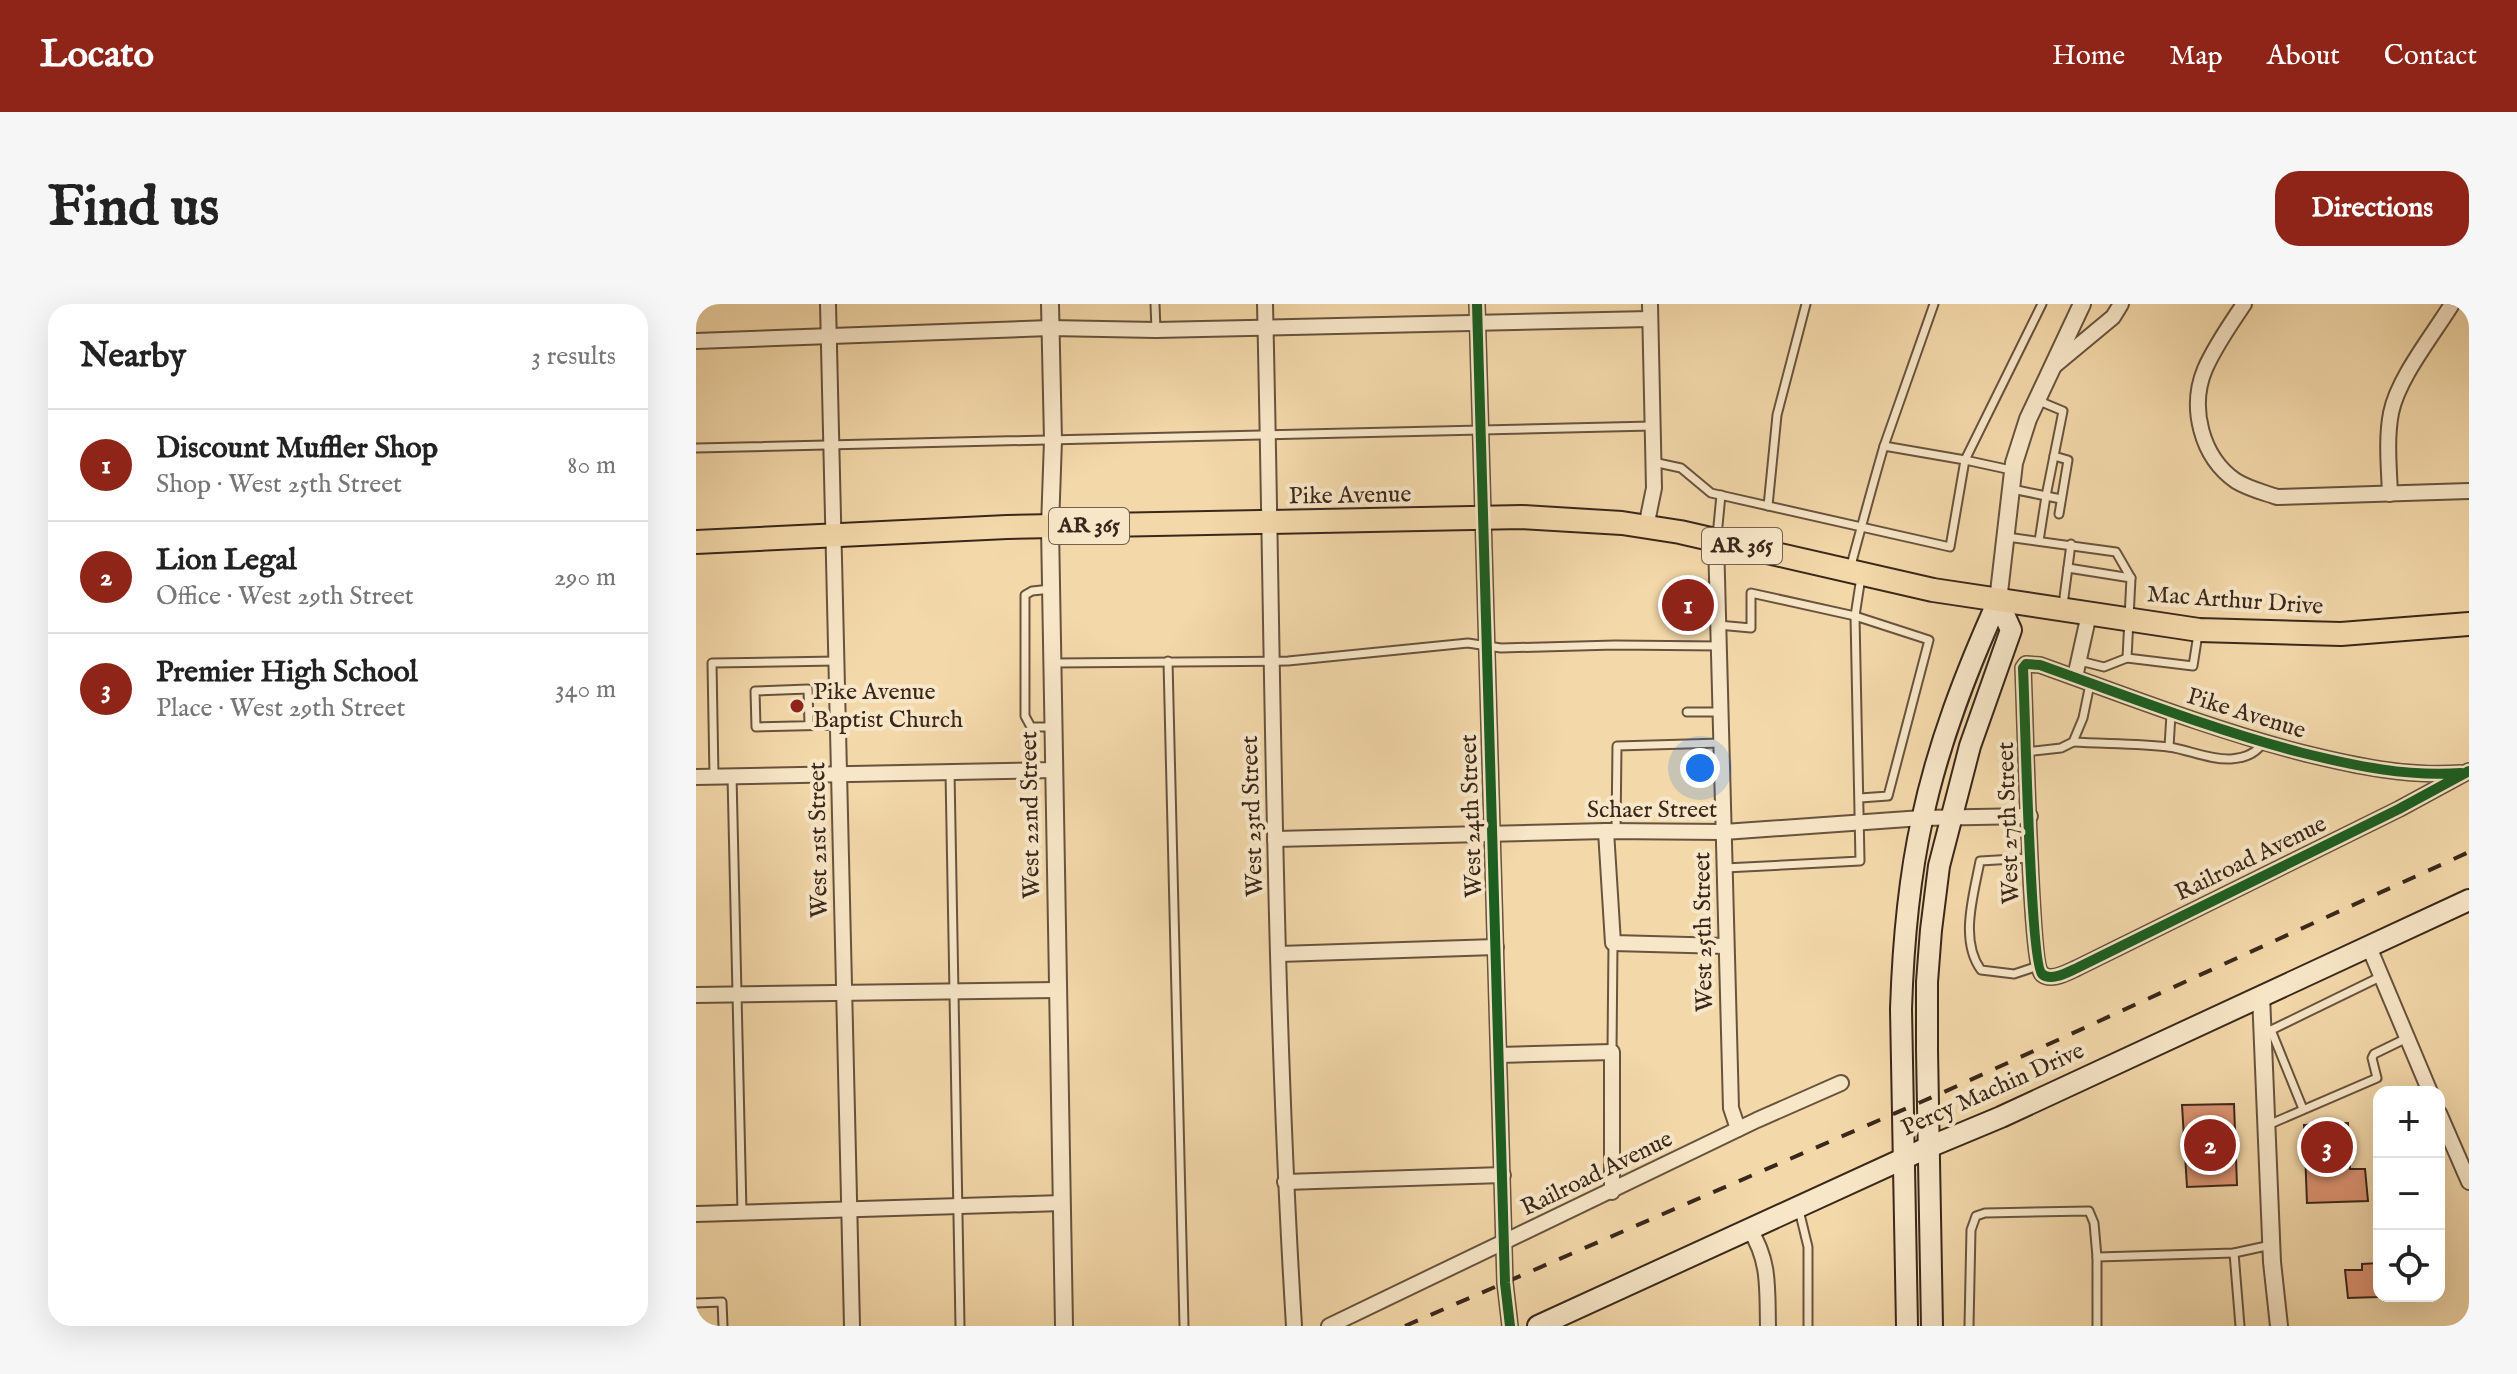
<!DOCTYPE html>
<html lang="en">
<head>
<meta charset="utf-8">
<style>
	body { margin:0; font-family:"IM FELL English",serif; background:#f6f6f6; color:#222 }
	.controls { position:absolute; right:24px; bottom:24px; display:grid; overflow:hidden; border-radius:16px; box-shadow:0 8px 32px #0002 }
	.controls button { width:72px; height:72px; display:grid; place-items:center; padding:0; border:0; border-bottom:2px solid #e0e0e0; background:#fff; color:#222; font:40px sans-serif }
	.you { position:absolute; left:1004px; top:464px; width:28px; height:28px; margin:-20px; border:6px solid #fff; border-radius:50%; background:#1a73e8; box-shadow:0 0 0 12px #1a73e833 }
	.badge { display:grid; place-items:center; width:52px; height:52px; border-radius:50%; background:#8f2418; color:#fff; font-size:26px; font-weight:700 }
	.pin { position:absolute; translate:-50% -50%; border:4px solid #fff; box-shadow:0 2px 8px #0006 }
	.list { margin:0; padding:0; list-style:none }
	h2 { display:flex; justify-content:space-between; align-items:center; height:104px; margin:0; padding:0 32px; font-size:34px }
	h2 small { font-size:26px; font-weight:400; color:#767676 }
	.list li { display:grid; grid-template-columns:52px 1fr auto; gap:24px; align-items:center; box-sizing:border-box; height:112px; padding:0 32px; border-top:2px solid #e0e0e0 }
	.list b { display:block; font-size:30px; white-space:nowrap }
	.list p { margin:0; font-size:26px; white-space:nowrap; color:#767676 }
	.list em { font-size:26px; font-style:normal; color:#767676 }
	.icon { flex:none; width:44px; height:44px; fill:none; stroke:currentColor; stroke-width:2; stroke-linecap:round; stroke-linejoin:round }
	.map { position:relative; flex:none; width:1773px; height:1022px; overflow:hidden; border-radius:24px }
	header { display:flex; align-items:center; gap:48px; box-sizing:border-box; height:112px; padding:0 40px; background:#8f2418; color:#fff }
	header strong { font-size:38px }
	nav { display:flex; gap:44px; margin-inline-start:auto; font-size:28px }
	.intro { display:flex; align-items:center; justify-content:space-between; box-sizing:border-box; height:192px; padding:0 48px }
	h1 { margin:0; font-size:56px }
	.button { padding:20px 36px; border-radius:24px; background:#8f2418; color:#fff; font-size:28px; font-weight:700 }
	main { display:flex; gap:48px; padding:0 48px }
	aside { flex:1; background:#fff; border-radius:24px; box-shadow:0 8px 32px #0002 }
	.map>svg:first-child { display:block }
</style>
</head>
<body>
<header>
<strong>Locato</strong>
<nav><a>Home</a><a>Map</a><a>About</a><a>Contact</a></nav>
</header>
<div class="intro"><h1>Find us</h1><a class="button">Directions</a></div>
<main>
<aside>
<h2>Nearby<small>3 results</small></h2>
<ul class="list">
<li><span class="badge">1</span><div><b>Discount Muffler Shop</b><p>Shop · West 25th Street</p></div><em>80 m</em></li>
<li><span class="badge">2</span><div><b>Lion Legal</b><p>Office · West 29th Street</p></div><em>290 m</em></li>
<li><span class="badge">3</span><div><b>Premier High School</b><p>Place · West 29th Street</p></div><em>340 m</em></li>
</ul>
</aside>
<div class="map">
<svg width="1773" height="1022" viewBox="0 0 1773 1022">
	<rect width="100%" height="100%" fill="#f3d8a9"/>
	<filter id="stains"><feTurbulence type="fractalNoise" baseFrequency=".0025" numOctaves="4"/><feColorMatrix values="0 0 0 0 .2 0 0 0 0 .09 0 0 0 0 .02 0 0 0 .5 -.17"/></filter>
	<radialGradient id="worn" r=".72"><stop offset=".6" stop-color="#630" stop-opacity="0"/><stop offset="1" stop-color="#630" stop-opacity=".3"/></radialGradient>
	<g fill="#dd9371" stroke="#3a271b" stroke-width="2">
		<path d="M1538 800 1541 881 1491 883 1486 801Z"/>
		<path d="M1652 819 1654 865H1669L1672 897 1611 899 1608 821Z"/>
		<path d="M1683 959V993L1652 994 1649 966H1666V960Z"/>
	</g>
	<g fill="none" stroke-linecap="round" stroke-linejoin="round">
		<defs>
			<g id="service">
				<path d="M459 0 460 26"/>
				<path d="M1188 142 1238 0"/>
				<path d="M0 144 956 122"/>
				<path d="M1358 152 1372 156 1363 210"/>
				<path d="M957 158 985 164 1015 189 1254 243 1269 156 1188 142C1176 183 1165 224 1154 265"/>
				<path d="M1315 166 1269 156 1346 0"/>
				<path d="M1316 185 1350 192 1367 107 1343 97"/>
				<path d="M1072 202 1081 111 1110 0"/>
				<path d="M1021 232 1025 191"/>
				<path d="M1311 233 1420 248 1435 274 1431 354 1497 362 1502 330"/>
				<path d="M1343 237 1350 192 1365 195"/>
				<path d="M1372 264 1435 274"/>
				<path d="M355 285 336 287 329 291V412L335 423H357"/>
				<path d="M1367 301 1375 240"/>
				<path d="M1022 321 1055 324V289L1159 312 1165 273"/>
				<path d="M472 357 488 1022"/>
				<path d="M1384 357 1408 363 1431 354"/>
				<path d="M358 359 592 357 772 339 805 344 919 341 1023 342"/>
				<path d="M991 408H1025"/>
				<path d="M113 421 112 385 59 387 60 423 141 421"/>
				<path d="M1377 438C1409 440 1442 439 1473 443 1493 446 1514 456 1535 455 1548 454 1561 449 1567 438"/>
				<path d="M1473 443 1475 410"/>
				<path d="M1330 448 1365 444 1377 438 1387 414 1394 380"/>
				<path d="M254 468 264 1022"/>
				<path d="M36 472 46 908"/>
				<path d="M18 473 16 359 141 357"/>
				<path d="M920 527 921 442 1025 439"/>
				<path d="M1335 554 1284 557C1278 590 1263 636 1285 666L1318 670 1342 662"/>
				<path d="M1029 564 1164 557 1159 312 1233 336 1192 492 1164 494"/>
				<path d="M1575 726 1607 805"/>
				<path d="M1567 730 1686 672"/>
				<path d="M916 748 917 639"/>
				<path d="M1572 821 1681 774 1676 754 1678 750 1711 734"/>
				<path d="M1103 906 1112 943V1022"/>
				<path d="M1538 949 1544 1022"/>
				<path d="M1401 953V1022"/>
				<path d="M0 999 26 998 27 1022"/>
				<path d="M1273 1022 1275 926 1280 912 1289 909 1393 907 1398 919 1401 953 1538 949 1575 941"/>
			</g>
			<g id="minor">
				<path d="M132 0 156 1022"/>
				<path d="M569 0C577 341 577 682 598 1022"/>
				<path d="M781 0 809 979 814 1022"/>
				<path d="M1548 0C1534 21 1519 42 1509 65 1493 103 1505 153 1540 177 1553 185 1567 188 1581 193L1773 187"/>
				<path d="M0 37 354 24 460 26 954 15"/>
				<path d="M1358 62 1417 13 1425 0"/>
				<path d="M1694 190C1693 164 1690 135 1695 109 1702 74 1737 31 1756 0"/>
				<path d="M950 223 958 184 954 0"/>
				<path d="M1020 236 1035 804 1042 825"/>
				<path d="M1379 373 1393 310"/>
				<path d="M1765 469C1711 473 1660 462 1607 449 1517 426 1431 392 1344 361L1330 360 1327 364C1329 400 1334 659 1346 670 1355 678 1372 668 1381 664L1703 505 1773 467"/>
				<path d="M0 473 358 466"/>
				<path d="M910 527 917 639 1030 642"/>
				<path d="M579 535 910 527 1028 528 1226 514 1334 512"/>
				<path d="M1673 643 1734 788"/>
				<path d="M583 650 800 643"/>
				<path d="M0 691 362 686"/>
				<path d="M803 751 916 748V888"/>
				<path d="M1743 809 1773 878"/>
				<path d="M589 878 807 871"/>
				<path d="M0 910 366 899"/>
				<path d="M1054 926C1074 957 1071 985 1072 1022"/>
				<path d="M633 1022 1061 816 1145 779"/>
			</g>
			<g id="tertiary">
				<path d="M354 0 357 136 354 223 368 1022"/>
				<path d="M1302 297 1318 159 1332 115 1386 0"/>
				<path d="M1565 691 1576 958 1583 1022"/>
			</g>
			<g id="secondary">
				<path d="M842 1022 1233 843 1305 813 1773 596"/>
				<path d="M1211 1022 1205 705C1207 644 1213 575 1226 516 1242 440 1270 368 1302 297"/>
				<path d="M1236 1022 1231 746V678L1235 626 1243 562 1274 442 1315 326 1302 297"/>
			</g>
			<path id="primary" d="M0 238 311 223 826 213 926 219 984 228 1237 286 1503 326 1645 330 1773 320"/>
		</defs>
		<use href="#service" stroke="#68533e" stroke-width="11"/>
		<use href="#minor" stroke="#68533e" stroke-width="18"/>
		<use href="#tertiary" stroke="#68533e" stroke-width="20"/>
		<use href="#secondary" stroke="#3a271b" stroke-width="24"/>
		<use href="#primary" stroke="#3a271b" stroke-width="26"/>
		<use href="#service" stroke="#f7e6c7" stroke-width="7"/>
		<use href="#minor" stroke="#f7e6c7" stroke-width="14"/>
		<use href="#tertiary" stroke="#f7e6c7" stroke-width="16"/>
		<use href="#secondary" stroke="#f7e6c7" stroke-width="20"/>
		<use href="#primary" stroke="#f3d8a9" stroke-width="22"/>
		<path stroke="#3a271b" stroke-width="4" stroke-dasharray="14 14" stroke-linecap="butt" d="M709 1022 1248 788 1773 548"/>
		<defs>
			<g id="cycleway">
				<path d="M781 0 809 979 814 1022"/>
				<path d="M1765 469C1711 473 1660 462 1607 449 1517 426 1431 392 1344 361L1330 360 1327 364C1329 400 1334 659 1346 670 1355 678 1372 668 1381 664L1703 505 1773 467"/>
			</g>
		</defs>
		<use href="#cycleway" stroke="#f7e6c7" stroke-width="15"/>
		<use href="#cycleway" stroke="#1b5e20" stroke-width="10"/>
	</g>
	<circle fill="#8f2418" stroke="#f7e6c7" stroke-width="3" cx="101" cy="402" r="8"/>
	<g text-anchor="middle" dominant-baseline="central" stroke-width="8" stroke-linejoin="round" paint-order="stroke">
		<g fill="#f7e6c7" stroke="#73604f" stroke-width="2">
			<rect x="353" y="204" width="80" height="36" rx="6"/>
			<rect x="1006" y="224" width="80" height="36" rx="6"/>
		</g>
		<g font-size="22" font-weight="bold" fill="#3a271b">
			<text x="393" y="222">AR 365</text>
			<text x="1046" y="242">AR 365</text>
		</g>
		<g font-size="24" fill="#3a271b" stroke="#f7e6c7">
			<text transform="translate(654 192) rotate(-1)">Pike Avenue</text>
			<text transform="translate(1539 297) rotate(4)">Mac Arthur Drive</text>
			<text transform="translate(1550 410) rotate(17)">Pike Avenue</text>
			<text x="956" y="506">Schaer Street</text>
			<text transform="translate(335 511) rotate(-91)">West 22nd Street</text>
			<text transform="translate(557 512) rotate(-92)">West 23rd Street</text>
			<text transform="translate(776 512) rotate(-92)">West 24th Street</text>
			<text transform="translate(1313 519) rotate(-92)">West 27th Street</text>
			<text transform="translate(123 536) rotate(-91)">West 21st Street</text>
			<text transform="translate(1555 555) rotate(-26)">Railroad Avenue</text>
			<text transform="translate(1008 628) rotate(-91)">West 25th Street</text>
			<text transform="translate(1297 786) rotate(-24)">Percy Machin Drive</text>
			<text transform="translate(901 870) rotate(-26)">Railroad Avenue</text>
		</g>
		<g font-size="24" fill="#3a271b" stroke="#f7e6c7" text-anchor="start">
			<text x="117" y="388">Pike Avenue<tspan x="117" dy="28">Baptist Church</tspan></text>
		</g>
	</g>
	<rect width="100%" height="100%" filter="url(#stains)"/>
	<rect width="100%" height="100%" fill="url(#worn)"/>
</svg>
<div class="controls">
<button>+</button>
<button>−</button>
<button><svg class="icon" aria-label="locate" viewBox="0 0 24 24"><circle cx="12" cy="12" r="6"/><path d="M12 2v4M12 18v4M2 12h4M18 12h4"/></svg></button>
</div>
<div class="you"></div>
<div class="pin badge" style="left:992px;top:301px">1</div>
<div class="pin badge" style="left:1514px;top:841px">2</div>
<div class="pin badge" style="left:1631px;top:843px">3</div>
</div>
</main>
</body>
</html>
